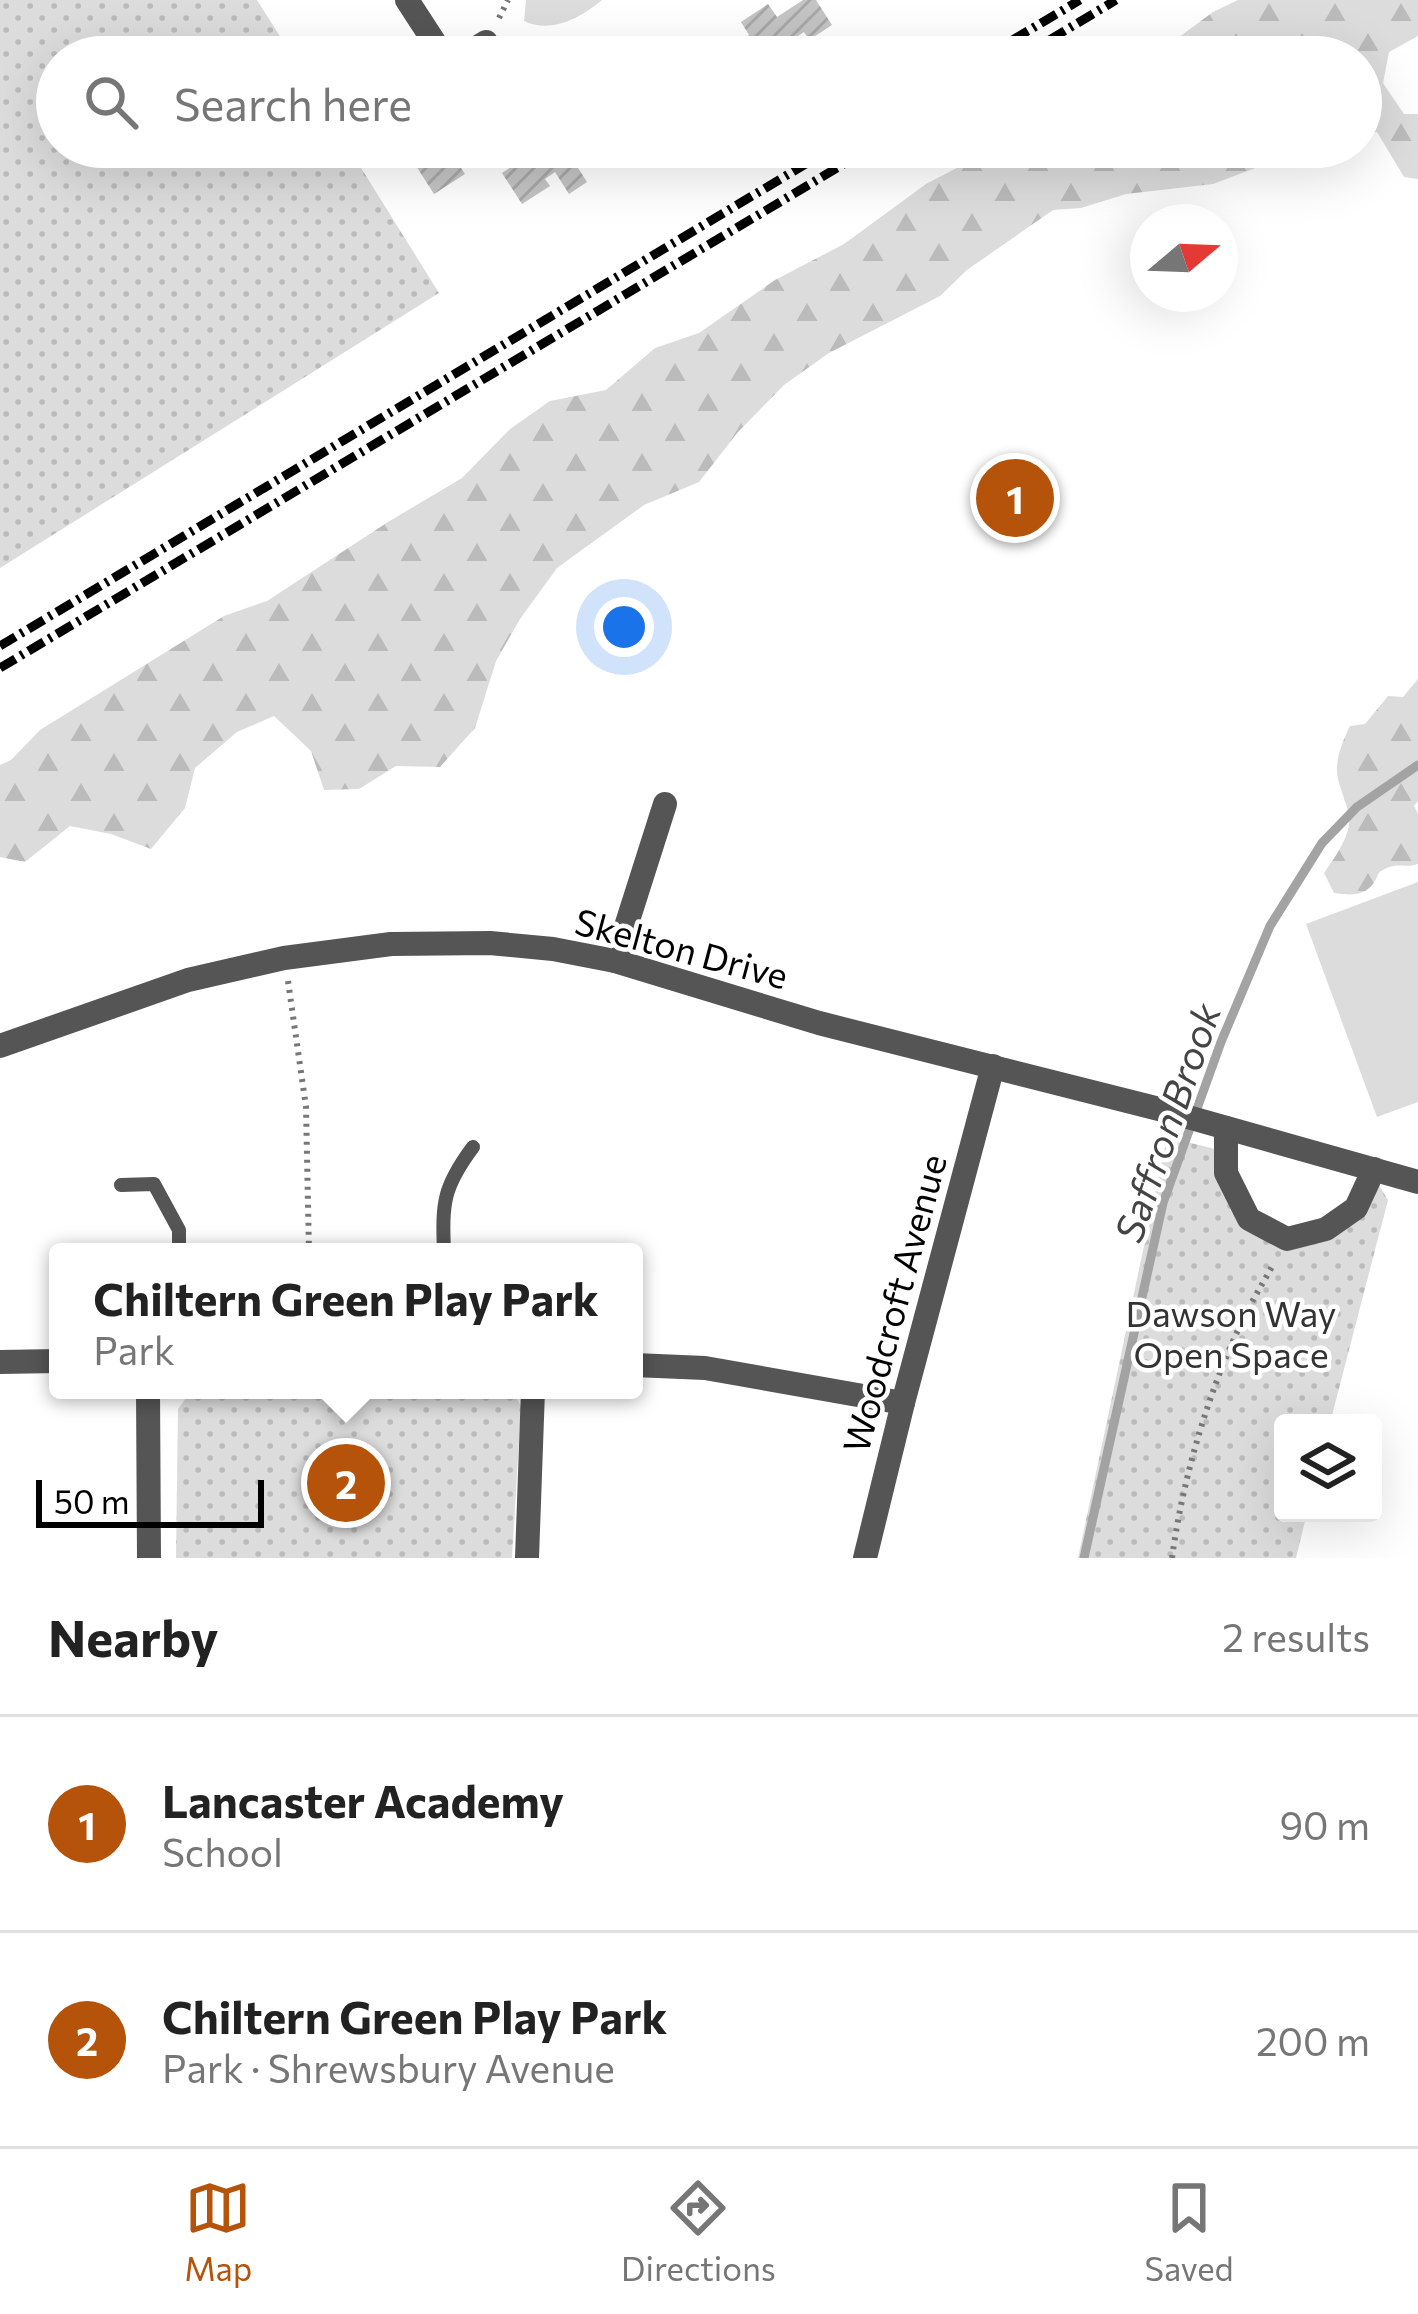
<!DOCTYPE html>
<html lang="en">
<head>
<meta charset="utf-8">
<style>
	body { margin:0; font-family:Commissioner,sans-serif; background:#f6f6f6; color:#222 }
	.controls { position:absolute; right:36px; bottom:36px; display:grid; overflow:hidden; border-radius:12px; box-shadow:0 12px 48px #0002 }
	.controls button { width:108px; height:108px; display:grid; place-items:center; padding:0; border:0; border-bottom:3px solid #e0e0e0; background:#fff; color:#222; font:60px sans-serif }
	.compass { position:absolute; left:1130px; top:204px; width:108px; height:108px; border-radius:50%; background:#fff; box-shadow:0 12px 48px #0002; rotate:71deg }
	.scale { position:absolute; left:36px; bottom:30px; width:228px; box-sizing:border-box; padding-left:12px; border:6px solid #000; border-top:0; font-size:33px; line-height:42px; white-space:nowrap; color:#000; -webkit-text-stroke:9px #fff; paint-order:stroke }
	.you { position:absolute; left:624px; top:627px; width:42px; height:42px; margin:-30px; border:9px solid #fff; border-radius:50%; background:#1a73e8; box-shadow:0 0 0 18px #1a73e833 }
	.badge { display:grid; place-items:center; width:78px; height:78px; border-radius:50%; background:#b45309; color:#fff; font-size:39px; font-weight:700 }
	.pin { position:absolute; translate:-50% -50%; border:6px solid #fff; box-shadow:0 3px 12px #0006 }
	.popup { position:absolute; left:49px; top:1243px; width:594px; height:156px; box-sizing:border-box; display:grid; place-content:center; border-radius:12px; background:#fff; filter:drop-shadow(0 3px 9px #0005); font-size:39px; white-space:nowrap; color:#767676 }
	.popup b { font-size:45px; color:#222 }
	.popup::after { content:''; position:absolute; left:50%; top:100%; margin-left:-24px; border:24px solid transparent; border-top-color:#fff }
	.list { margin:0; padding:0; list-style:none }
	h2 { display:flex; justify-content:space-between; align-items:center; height:156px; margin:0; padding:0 48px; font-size:51px }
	h2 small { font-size:39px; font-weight:400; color:#767676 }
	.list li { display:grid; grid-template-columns:78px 1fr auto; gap:36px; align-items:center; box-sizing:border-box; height:216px; padding:0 48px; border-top:3px solid #e0e0e0 }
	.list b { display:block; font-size:45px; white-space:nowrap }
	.list p { margin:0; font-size:39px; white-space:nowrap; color:#767676 }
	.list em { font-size:39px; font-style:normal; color:#767676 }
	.icon { flex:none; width:66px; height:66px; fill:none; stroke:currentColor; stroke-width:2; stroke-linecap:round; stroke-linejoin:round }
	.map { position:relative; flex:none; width:1418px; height:1558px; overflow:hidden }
	.search { position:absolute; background:#fff; box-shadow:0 12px 48px #0002; left:36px; right:36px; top:36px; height:132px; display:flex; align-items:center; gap:30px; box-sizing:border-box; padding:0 42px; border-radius:66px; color:#767676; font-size:45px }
	.sheet { height:588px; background:#fff }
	nav { display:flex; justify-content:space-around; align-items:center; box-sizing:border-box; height:168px; border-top:3px solid #e0e0e0; background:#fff; font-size:33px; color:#767676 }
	nav a { display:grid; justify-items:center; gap:6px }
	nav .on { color:#b45309 }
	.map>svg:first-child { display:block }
</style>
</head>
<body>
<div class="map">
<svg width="1418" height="1558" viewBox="0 0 1418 1558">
	<defs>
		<pattern id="forest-firs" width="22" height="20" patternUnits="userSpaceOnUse" patternTransform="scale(3)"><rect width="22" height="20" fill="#dcdcdc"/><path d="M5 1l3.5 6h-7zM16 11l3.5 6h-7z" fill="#bbb"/></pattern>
		<pattern id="park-dots" width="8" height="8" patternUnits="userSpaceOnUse" patternTransform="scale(3)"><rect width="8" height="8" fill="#dcdcdc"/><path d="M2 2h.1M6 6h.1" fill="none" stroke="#bbb" stroke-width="1.8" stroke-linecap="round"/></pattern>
		<pattern id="building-hatch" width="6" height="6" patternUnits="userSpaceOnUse" patternTransform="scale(3)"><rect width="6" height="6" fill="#c4c4c4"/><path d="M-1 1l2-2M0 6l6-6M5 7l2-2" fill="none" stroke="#a7a7a7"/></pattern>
	</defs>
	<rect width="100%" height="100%" fill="#fff"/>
	<g fill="#dcdcdc">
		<path d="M526 0H602C581 18 550 34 524 21Z"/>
		<path d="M1418 882V1102L1377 1117 1306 924Z"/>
	</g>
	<g fill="url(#forest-firs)">
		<path d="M1238 0H1418V36L1389 52 1383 83 1404 114H1418V179L1404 177 1377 132 1361 133V57H1152L1213 12Z"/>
		<path d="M997 147H1311L1213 184 1126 194 1081 208 1053 210 967 270 940 296 829 353 784 385 738 432 699 482 644 505 557 568 520 619 496 661 475 728 440 767 396 766 359 789 324 790 311 751 274 716 237 732 195 768 185 808 151 849 111 834 70 826 25 862 0 857V765L11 760 40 730 224 616 267 601 388 522 462 478 510 429 550 401 606 390 655 348 699 333 775 280 844 244 926 184Z"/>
		<path d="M1418 679V801L1414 806 1418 814V864C1406 868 1397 863 1387 868 1374 874 1381 873 1373 884 1363 897 1349 895 1334 893L1324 873C1333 860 1343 846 1348 830 1353 810 1339 792 1337 773 1336 757 1343 740 1350 726L1365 724 1388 696 1403 697Z"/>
	</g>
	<g fill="url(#park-dots)">
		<path d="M0 0H257L293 57H57V147H348L439 293 0 568Z"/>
		<path d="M1167 1137 1215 1149 1248 1221 1328 1232 1375 1179 1388 1200 1330 1423H1283V1513H1307L1296 1558H1078Z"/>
		<path d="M192 1390H512L521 1406 512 1558H176L178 1409Z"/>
	</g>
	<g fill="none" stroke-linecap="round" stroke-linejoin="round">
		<path stroke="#a3a3a3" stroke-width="9" d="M1084 1558 1163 1203 1221 1042 1270 926 1322 843 1357 807 1418 765"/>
	</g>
	<g fill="url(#building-hatch)">
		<path d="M803 0H816L832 25 809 40 804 32 783 46 790 57H715L749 35 741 22 768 4 777 17Z"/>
		<path d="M386 147H437L442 155 450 151 465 174 434 194 411 158 398 166Z"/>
		<path d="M538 147H610L599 155 594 147 573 160 587 182 569 194 555 172 545 179 550 186 522 204 502 173 539 149Z"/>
	</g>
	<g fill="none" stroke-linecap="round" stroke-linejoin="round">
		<g stroke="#777" stroke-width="6" stroke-dasharray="3 6" stroke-linecap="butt">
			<path d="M499 18 508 0"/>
			<path d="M288 981 306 1107 309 1252"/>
			<path d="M1172 1558C1182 1483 1206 1399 1238 1330 1248 1307 1262 1285 1274 1263"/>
		</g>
		<g stroke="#555" stroke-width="14">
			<path d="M121 1185 154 1184 179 1230V1252"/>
			<path d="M444 1252C442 1203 443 1187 473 1147"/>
		</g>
		<g stroke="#555" stroke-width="24">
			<path d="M407 0 444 57"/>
			<path d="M461 57 486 42"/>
			<path d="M615 961 665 804"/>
			<path d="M0 1046 188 980 284 958 391 944 490 943 553 949 615 961 819 1023 1163 1110 1418 1182"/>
			<path d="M1226 1128V1173L1249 1219 1287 1239 1326 1229 1356 1208 1374 1169"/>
			<path d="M0 1362 58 1361"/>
			<path d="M634 1365 705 1368 903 1403"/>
			<path d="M148 1390 149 1558"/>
			<path d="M527 1558 533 1390"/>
			<path d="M865 1558 903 1403 993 1066"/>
		</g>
		<g stroke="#000" stroke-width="9" stroke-dasharray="18 6 3 6" stroke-linecap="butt">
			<path d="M984 57 1080 0"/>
			<path d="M1021 57 1116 0"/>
			<path d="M0 646 834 147"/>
			<path d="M0 668 872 147"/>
		</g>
	</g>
	<g text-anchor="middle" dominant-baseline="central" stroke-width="9" stroke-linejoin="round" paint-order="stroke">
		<g font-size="36" fill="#000" stroke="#fff">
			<text transform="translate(682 947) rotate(15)">Skelton Drive</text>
			<text transform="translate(893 1303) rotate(-75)">Woodcroft Avenue</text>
		</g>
		<g font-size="36" fill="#333" stroke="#fff">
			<text x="1231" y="1312">Dawson Way<tspan x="1231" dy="41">Open Space</tspan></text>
		</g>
		<g font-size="39" font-style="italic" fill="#444" stroke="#fff">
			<text transform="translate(1166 1122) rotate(-71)">Saffron Brook</text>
		</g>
	</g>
</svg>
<div class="controls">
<button><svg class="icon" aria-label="layers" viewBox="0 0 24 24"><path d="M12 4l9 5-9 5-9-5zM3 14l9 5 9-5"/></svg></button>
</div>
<svg class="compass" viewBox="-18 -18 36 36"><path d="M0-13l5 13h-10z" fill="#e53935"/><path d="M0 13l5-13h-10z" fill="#767676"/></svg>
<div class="scale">50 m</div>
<div class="you"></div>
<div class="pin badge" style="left:1015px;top:498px">1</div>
<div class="pin badge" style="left:346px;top:1483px">2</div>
<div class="popup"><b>Chiltern Green Play Park</b>Park</div>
<div class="search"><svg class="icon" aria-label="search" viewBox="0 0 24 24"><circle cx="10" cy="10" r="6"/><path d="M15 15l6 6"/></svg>Search here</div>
</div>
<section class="sheet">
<h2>Nearby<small>2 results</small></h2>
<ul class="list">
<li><span class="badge">1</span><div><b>Lancaster Academy</b><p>School</p></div><em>90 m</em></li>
<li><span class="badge">2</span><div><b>Chiltern Green Play Park</b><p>Park · Shrewsbury Avenue</p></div><em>200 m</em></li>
</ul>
</section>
<nav>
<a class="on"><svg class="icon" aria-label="map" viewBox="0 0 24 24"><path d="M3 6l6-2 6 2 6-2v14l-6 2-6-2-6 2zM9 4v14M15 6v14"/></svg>Map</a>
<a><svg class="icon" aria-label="directions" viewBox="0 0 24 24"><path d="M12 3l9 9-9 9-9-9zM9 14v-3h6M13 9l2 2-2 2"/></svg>Directions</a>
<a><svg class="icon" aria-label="saved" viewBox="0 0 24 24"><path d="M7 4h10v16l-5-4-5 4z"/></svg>Saved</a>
</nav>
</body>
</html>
